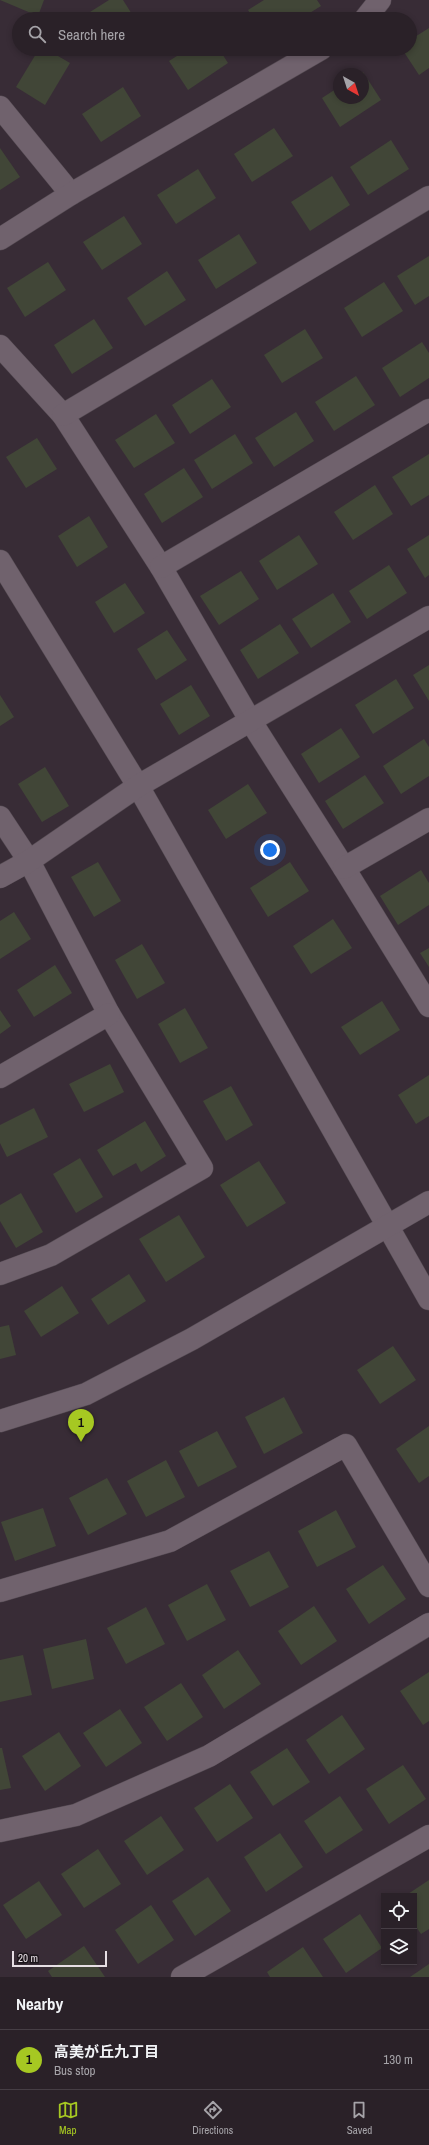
<!DOCTYPE html>
<html lang="en">
<head>
<meta charset="utf-8">
<style>
	body { margin:0; font-family:"Archivo Narrow","Noto Sans JP",sans-serif; background:#362e34; color:#f1f3f6 }
	.controls { position:absolute; right:12px; bottom:12px; display:grid; overflow:hidden; border-radius:0px; box-shadow:0 2px 6px #0003 }
	.controls button { width:36px; height:36px; display:grid; place-items:center; padding:0; border:0; border-bottom:1px solid #463e45; background:#2a2128; color:#f1f3f6; font:20px sans-serif }
	.compass { position:absolute; left:333px; top:68px; width:36px; height:36px; border-radius:50%; background:#2a2128; box-shadow:0 2px 6px #0003; rotate:141deg }
	.scale { position:absolute; left:12px; bottom:10px; width:95px; box-sizing:border-box; padding-left:4px; border:2px solid #e6dee4; border-top:0; font-size:11px; line-height:14px; white-space:nowrap; color:#e6dee4; -webkit-text-stroke:3px #1c161b; paint-order:stroke }
	.you { position:absolute; left:270px; top:850px; width:14px; height:14px; margin:-10px; border:3px solid #fff; border-radius:50%; background:#1a73e8; box-shadow:0 0 0 6px #1a73e833 }
	.badge { display:grid; place-items:center; width:26px; height:26px; border-radius:50%; background:#a6c822; color:#111; font-size:13px; font-weight:700 }
	.pin { position:absolute; translate:-50% -33px; filter:drop-shadow(0 1px 2px #0008) }
	.pin::after { content:''; position:absolute; top:21px; width:14px; height:12px; background:inherit; clip-path:polygon(0 0,100% 0,50% 100%) }
	.list { margin:0; padding:0; list-style:none }
	h2 { display:flex; justify-content:space-between; align-items:center; height:52px; margin:0; padding:0 16px; font-size:17px }
	h2 small { font-size:13px; font-weight:400; color:#a5a3a8 }
	.list li { display:grid; grid-template-columns:26px 1fr auto; gap:12px; align-items:center; box-sizing:border-box; height:60px; padding:0 16px; border-top:1px solid #463e45 }
	.list b { display:block; font-size:15px; white-space:nowrap }
	.list p { margin:0; font-size:13px; white-space:nowrap; color:#a5a3a8 }
	.list em { font-size:13px; font-style:normal; color:#a5a3a8 }
	.icon { flex:none; width:22px; height:22px; fill:none; stroke:currentColor; stroke-width:2; stroke-linecap:round; stroke-linejoin:round }
	.map { position:relative; flex:none; width:429px; height:1977px; overflow:hidden }
	.search { position:absolute; background:#2a2128; box-shadow:0 2px 6px #0003; left:12px; right:12px; top:12px; height:44px; display:flex; align-items:center; gap:10px; box-sizing:border-box; padding:0 14px; border-radius:22px; color:#a5a3a8; font-size:15px }
	.sheet { height:112px; background:#2a2128 }
	nav { display:flex; justify-content:space-around; align-items:center; box-sizing:border-box; height:56px; border-top:1px solid #463e45; background:#2a2128; font-size:11px; color:#a5a3a8 }
	nav a { display:grid; justify-items:center; gap:2px }
	nav .on { color:#a6c822 }
	.map>svg:first-child { display:block }
</style>
</head>
<body>
<div class="map">
<svg width="429" height="1977" viewBox="0 0 429 1977">
	<rect width="100%" height="100%" fill="#382c36"/>
	<g fill="#414637">
		<path d="M0 0H44L38 16Z"/>
		<path d="M109 0H123L135 19H79Z"/>
		<path d="M264 0H317L321 6 300 19H254L248 10Z"/>
		<path d="M429 28V68L419 75 402 49H410V40Z"/>
		<path d="M39 49H46L70 63 45 105 16 87Z"/>
		<path d="M188 49H219L228 63 188 90 169 61Z"/>
		<path d="M363 72 381 100 340 127 322 98 339 87V98H363V74H359Z"/>
		<path d="M123 87 141 116 101 142 82 114Z"/>
		<path d="M274 128 293 156 252 182 234 154Z"/>
		<path d="M391 140 409 169 368 195 350 167Z"/>
		<path d="M0 148 20 177 0 190Z"/>
		<path d="M198 169 216 198 176 224 157 195Z"/>
		<path d="M332 176 350 205 310 231 291 202Z"/>
		<path d="M124 216 142 244 102 270 83 242Z"/>
		<path d="M239 234 257 263 216 289 198 260Z"/>
		<path d="M429 256V296L415 305 397 276Z"/>
		<path d="M48 262 66 290 25 317 7 288Z"/>
		<path d="M167 271 186 300 145 326 127 298Z"/>
		<path d="M384 282 403 311 362 337 344 308Z"/>
		<path d="M94 319 113 348 72 374 54 345Z"/>
		<path d="M305 329 323 358 282 383 264 355Z"/>
		<path d="M422 342 429 353V378L400 397 382 368Z"/>
		<path d="M356 376 375 405 334 431 315 402Z"/>
		<path d="M212 379 231 407 190 434 172 405Z"/>
		<path d="M296 412 314 441 274 467 255 438Z"/>
		<path d="M156 414 175 443 134 468 115 440Z"/>
		<path d="M235 434 253 463 212 489 194 460Z"/>
		<path d="M37 438 57 469 26 488 6 457Z"/>
		<path d="M429 454V495L411 506 392 477Z"/>
		<path d="M184 468 203 497 162 523 144 494Z"/>
		<path d="M375 485 393 514 353 540 334 512Z"/>
		<path d="M89 516 108 547 77 567 58 536Z"/>
		<path d="M299 535 318 564 277 590 259 561Z"/>
		<path d="M429 535V575L425 578 407 549Z"/>
		<path d="M389 565 407 593 367 619 349 591Z"/>
		<path d="M241 571 259 599 219 625 200 596Z"/>
		<path d="M125 583 145 613 114 633 95 602Z"/>
		<path d="M333 593 351 622 311 648 292 619Z"/>
		<path d="M280 624 299 653 258 679 240 650Z"/>
		<path d="M167 630 187 660 156 680 137 649Z"/>
		<path d="M429 665V701L413 675Z"/>
		<path d="M396 679 414 708 373 734 355 705Z"/>
		<path d="M191 685 210 716 179 735 160 704Z"/>
		<path d="M0 695 14 717 0 726Z"/>
		<path d="M341 728 360 757 319 783 301 754Z"/>
		<path d="M424 739 429 747V776L401 794 383 766Z"/>
		<path d="M45 767 69 806 42 822 18 784Z"/>
		<path d="M365 775 384 803 343 829 325 801Z"/>
		<path d="M248 784 267 813 226 839 208 810Z"/>
		<path d="M98 862 121 901 94 917 71 877Z"/>
		<path d="M290 862 309 891 268 917 250 888Z"/>
		<path d="M421 870 429 883V905L398 925 380 896Z"/>
		<path d="M14 912 31 939 0 959V921Z"/>
		<path d="M333 919 352 948 311 974 293 946Z"/>
		<path d="M142 944 165 983 137 999 115 960Z"/>
		<path d="M429 948V967L420 953Z"/>
		<path d="M55 965 72 993 34 1017 17 990Z"/>
		<path d="M382 1001 400 1030 360 1055 341 1027Z"/>
		<path d="M185 1008 208 1048 180 1063 158 1024Z"/>
		<path d="M0 1010 11 1026 0 1034Z"/>
		<path d="M110 1064 124 1092 84 1112 69 1084Z"/>
		<path d="M429 1075V1116L416 1124 398 1095Z"/>
		<path d="M231 1086 253 1125 226 1141 203 1101Z"/>
		<path d="M34 1108 48 1137 7 1157 0 1143V1125Z"/>
		<path d="M145 1121 166 1156 141 1172 136 1163 113 1176 97 1150Z"/>
		<path d="M80 1158 103 1197 76 1213 53 1174Z"/>
		<path d="M259 1161 286 1203 247 1227 220 1185Z"/>
		<path d="M21 1193 43 1232 16 1248 0 1221V1205Z"/>
		<path d="M179 1215 205 1257 166 1282 139 1239Z"/>
		<path d="M129 1274 146 1301 108 1325 91 1299Z"/>
		<path d="M62 1286 79 1313 41 1337 24 1311Z"/>
		<path d="M9 1325 16 1355 0 1359V1327Z"/>
		<path d="M393 1346 416 1380 380 1404 357 1370Z"/>
		<path d="M284 1397 303 1433 264 1454 245 1417Z"/>
		<path d="M429 1426V1476L419 1483 396 1449Z"/>
		<path d="M217 1431 237 1467 198 1487 179 1451Z"/>
		<path d="M166 1460 185 1497 146 1517 127 1481Z"/>
		<path d="M107 1478 127 1514 88 1535 69 1498Z"/>
		<path d="M43 1508 56 1546 15 1561 1 1522Z"/>
		<path d="M336 1510 356 1547 317 1567 298 1531Z"/>
		<path d="M269 1551 289 1587 250 1607 230 1571Z"/>
		<path d="M383 1565 406 1599 369 1624 346 1589Z"/>
		<path d="M207 1584 226 1620 187 1641 168 1605Z"/>
		<path d="M314 1606 337 1641 301 1665 278 1631Z"/>
		<path d="M146 1607 165 1644 126 1664 107 1628Z"/>
		<path d="M86 1639 94 1679 52 1689 43 1649Z"/>
		<path d="M238 1650 261 1684 224 1709 202 1675Z"/>
		<path d="M23 1655 32 1695 0 1702V1660Z"/>
		<path d="M429 1672V1721L423 1725 400 1691Z"/>
		<path d="M181 1683 203 1717 167 1741 144 1707Z"/>
		<path d="M120 1709 142 1743 106 1767 83 1733Z"/>
		<path d="M342 1715 365 1749 329 1774 306 1740Z"/>
		<path d="M59 1732 81 1766 45 1791 22 1756Z"/>
		<path d="M0 1748H2L11 1788 0 1790Z"/>
		<path d="M287 1748 310 1782 273 1806 250 1772Z"/>
		<path d="M403 1765 426 1799 389 1824 366 1789Z"/>
		<path d="M230 1784 253 1818 217 1842 194 1808Z"/>
		<path d="M340 1796 363 1830 326 1854 304 1821Z"/>
		<path d="M161 1816 184 1850 147 1875 124 1841Z"/>
		<path d="M280 1833 303 1867 266 1892 244 1857Z"/>
		<path d="M98 1849 121 1884 84 1908 61 1874Z"/>
		<path d="M208 1877 231 1911 195 1936 172 1901Z"/>
		<path d="M429 1880V1929L421 1934 414 1924V1896H405Z"/>
		<path d="M39 1881 62 1915 26 1939 3 1905Z"/>
		<path d="M151 1905 174 1940 138 1964 115 1930Z"/>
		<path d="M360 1914 382 1948 346 1973 323 1939Z"/>
		<path d="M84 1946 105 1977H52L48 1971Z"/>
		<path d="M303 1947 323 1977H270L267 1972Z"/>
		<path d="M429 1964V1977H410Z"/>
	</g>
	<g fill="none" stroke-linecap="round" stroke-linejoin="round">
		<defs>
			<g id="minor">
				<path d="M365 19 380 0"/>
				<path d="M0 107 71 194"/>
				<path d="M0 239 71 194 321 49"/>
				<path d="M0 346 63 415 161 567 250 720 344 868 429 1006"/>
				<path d="M63 415 429 197"/>
				<path d="M0 561 138 786 429 1299"/>
				<path d="M161 567 429 410"/>
				<path d="M0 817 29 861 109 1014 202 1168 51 1255 0 1274"/>
				<path d="M344 868 429 819"/>
				<path d="M0 877 29 861 138 786 429 617"/>
				<path d="M0 1077 109 1014"/>
				<path d="M0 1421 86 1394 192 1339 429 1202"/>
				<path d="M0 1591 170 1541 346 1445 429 1586"/>
				<path d="M0 1831 76 1815 209 1756 429 1624"/>
				<path d="M182 1977 429 1836"/>
			</g>
		</defs>
		<use href="#minor" stroke="#534951" stroke-width="23"/>
		<use href="#minor" stroke="#70626d" stroke-width="22"/>
	</g>
</svg>
<div class="controls">
<button><svg class="icon" aria-label="locate" viewBox="0 0 24 24"><circle cx="12" cy="12" r="6"/><path d="M12 2v4M12 18v4M2 12h4M18 12h4"/></svg></button>
<button><svg class="icon" aria-label="layers" viewBox="0 0 24 24"><path d="M12 4l9 5-9 5-9-5zM3 14l9 5 9-5"/></svg></button>
</div>
<svg class="compass" viewBox="-18 -18 36 36"><path d="M0-13l5 13h-10z" fill="#e53935"/><path d="M0 13l5-13h-10z" fill="#a5a3a8"/></svg>
<div class="scale">20 m</div>
<div class="you"></div>
<div class="pin badge" style="left:81px;top:1442px">1</div>
<div class="search"><svg class="icon" aria-label="search" viewBox="0 0 24 24"><circle cx="10" cy="10" r="6"/><path d="M15 15l6 6"/></svg>Search here</div>
</div>
<section class="sheet">
<h2>Nearby<small></small></h2>
<ul class="list">
<li><span class="badge">1</span><div><b>高美が丘九丁目</b><p>Bus stop</p></div><em>130 m</em></li>
</ul>
</section>
<nav>
<a class="on"><svg class="icon" aria-label="map" viewBox="0 0 24 24"><path d="M3 6l6-2 6 2 6-2v14l-6 2-6-2-6 2zM9 4v14M15 6v14"/></svg>Map</a>
<a><svg class="icon" aria-label="directions" viewBox="0 0 24 24"><path d="M12 3l9 9-9 9-9-9zM9 14v-3h6M13 9l2 2-2 2"/></svg>Directions</a>
<a><svg class="icon" aria-label="saved" viewBox="0 0 24 24"><path d="M7 4h10v16l-5-4-5 4z"/></svg>Saved</a>
</nav>
</body>
</html>
